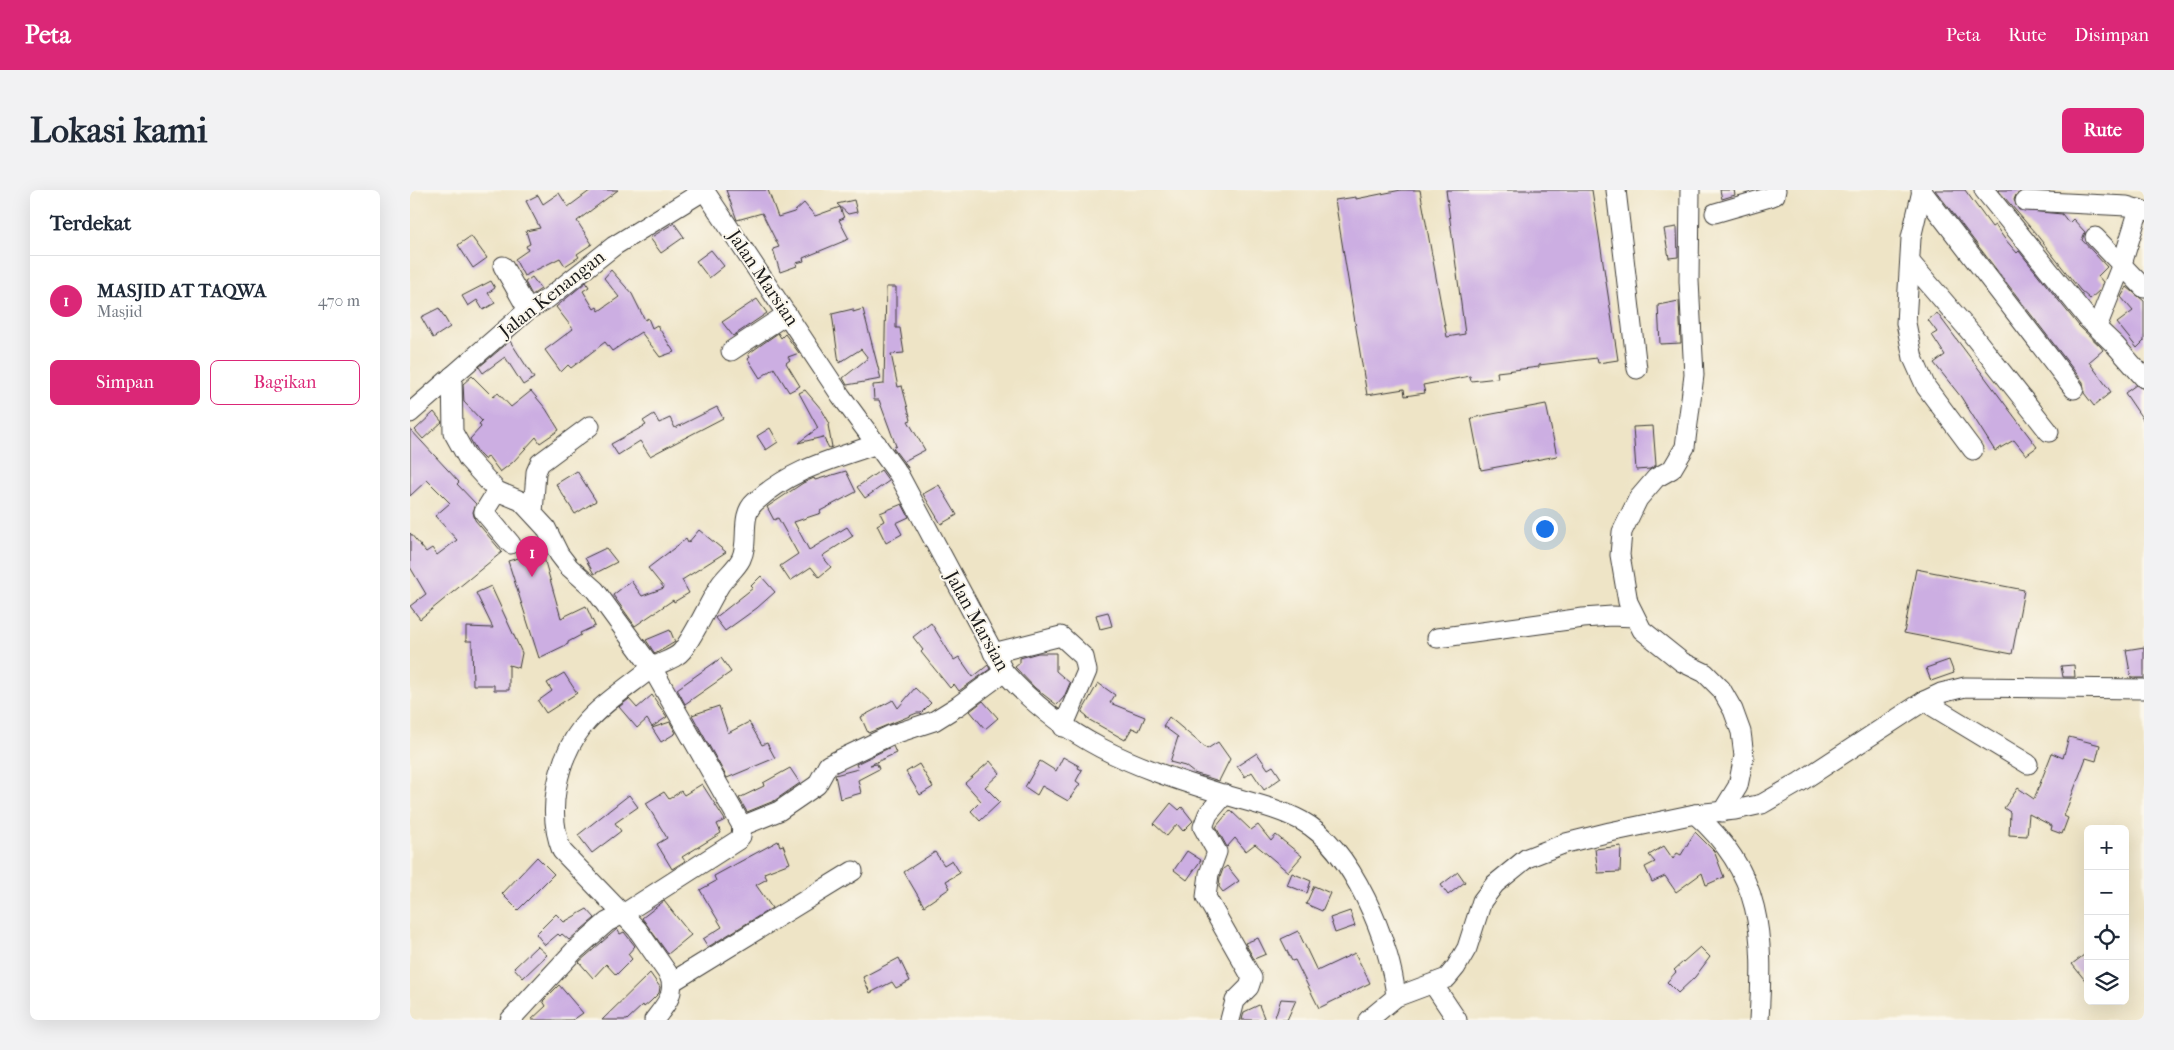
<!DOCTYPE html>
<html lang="id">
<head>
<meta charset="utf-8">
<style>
	body { margin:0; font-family:"IM FELL French Canon",serif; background:#f2f2f3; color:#1f2937 }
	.controls { position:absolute; right:15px; bottom:15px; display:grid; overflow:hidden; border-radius:8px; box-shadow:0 5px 20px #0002 }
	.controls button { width:45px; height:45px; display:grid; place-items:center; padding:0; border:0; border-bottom:1px solid #e0e1e3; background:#fff; color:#1f2937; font:25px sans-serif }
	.you { position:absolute; left:1134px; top:338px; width:18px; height:18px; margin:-12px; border:4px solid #fff; border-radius:50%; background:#1a73e8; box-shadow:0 0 0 8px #1a73e833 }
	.badge { display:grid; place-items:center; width:32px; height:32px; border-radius:50%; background:#db2777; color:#fff; font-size:16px; font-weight:700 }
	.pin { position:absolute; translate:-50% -41px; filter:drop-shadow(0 1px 2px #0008) }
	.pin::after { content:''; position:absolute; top:26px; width:18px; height:15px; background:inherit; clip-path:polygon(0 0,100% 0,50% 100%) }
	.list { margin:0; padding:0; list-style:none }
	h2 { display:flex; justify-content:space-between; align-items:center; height:65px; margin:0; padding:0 20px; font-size:21px }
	h2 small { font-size:16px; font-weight:400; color:#747a83 }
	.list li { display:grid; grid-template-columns:32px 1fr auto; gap:15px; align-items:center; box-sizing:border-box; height:90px; padding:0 20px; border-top:1px solid #e0e1e3 }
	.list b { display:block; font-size:19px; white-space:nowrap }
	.list p { margin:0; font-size:16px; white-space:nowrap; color:#747a83 }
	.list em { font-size:16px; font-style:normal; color:#747a83 }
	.actions { display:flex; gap:10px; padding:15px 20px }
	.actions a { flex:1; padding:11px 0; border:1px solid #db2777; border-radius:8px; text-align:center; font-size:18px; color:#db2777 }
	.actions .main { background:#db2777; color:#fff }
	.icon { flex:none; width:28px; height:28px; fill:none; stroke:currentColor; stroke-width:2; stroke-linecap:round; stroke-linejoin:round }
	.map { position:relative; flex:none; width:1734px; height:830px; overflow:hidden; border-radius:8px }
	header { display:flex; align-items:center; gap:30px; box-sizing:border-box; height:70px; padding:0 25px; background:#db2777; color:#fff }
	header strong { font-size:24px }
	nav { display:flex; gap:28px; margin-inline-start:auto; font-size:18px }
	.intro { display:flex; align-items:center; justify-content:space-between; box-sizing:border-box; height:120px; padding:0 30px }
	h1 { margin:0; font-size:35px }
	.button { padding:12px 22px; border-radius:8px; background:#db2777; color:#fff; font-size:18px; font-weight:700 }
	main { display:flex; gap:30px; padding:0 30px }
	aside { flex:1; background:#fff; border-radius:8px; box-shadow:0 5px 20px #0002 }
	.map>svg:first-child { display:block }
</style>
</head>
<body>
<header>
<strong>Peta</strong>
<nav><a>Peta</a><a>Rute</a><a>Disimpan</a></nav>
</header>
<div class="intro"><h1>Lokasi kami</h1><a class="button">Rute</a></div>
<main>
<aside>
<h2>Terdekat<small></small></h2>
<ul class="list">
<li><span class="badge">1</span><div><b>MASJID AT TAQWA</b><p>Masjid</p></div><em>470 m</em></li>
</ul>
<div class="actions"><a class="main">Simpan</a><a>Bagikan</a></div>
</aside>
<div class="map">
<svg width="1734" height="830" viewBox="0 0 1734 830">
	<rect width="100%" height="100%" fill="#fbf7ec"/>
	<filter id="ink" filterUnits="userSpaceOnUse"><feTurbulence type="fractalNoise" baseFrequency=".02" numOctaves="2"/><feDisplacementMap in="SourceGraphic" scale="10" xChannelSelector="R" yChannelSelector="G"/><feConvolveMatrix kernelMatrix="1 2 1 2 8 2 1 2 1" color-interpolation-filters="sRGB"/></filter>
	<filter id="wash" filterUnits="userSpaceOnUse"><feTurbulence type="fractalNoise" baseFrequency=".0096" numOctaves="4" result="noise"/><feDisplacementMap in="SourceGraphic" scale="20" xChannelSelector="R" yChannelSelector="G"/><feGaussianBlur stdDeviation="1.12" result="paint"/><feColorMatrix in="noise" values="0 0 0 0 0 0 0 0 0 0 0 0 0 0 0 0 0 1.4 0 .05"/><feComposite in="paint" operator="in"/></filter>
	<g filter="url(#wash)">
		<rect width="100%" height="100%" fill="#eee4c6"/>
		<g id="blocks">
			<g fill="#ccaee2">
				<path d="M181 0H208L167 31 182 54 167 64 169 67 155 76 150 68 114 86 105 69 118 60 116 56 120 54 116 41 130 38 116 11 128 5 133 14 149 3 158 17Z"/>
				<path d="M316 0H358L368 27 384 22 394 13 405 26 430 17 434 28 429 30 439 49 393 68 394 71 386 73 387 76 370 82 363 59 369 57 352 23 327 30Z"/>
				<path d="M991 0H1010L1037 147 1055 144 1036 0H1182L1208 170 1188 173 1187 168 1129 175V177L1087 182 1088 188 1061 191 1060 186 1013 195 1015 203 995 206 994 199 957 205 925 10 946 7V9Z"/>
				<path d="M1310 0H1324L1325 5 1312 9Z"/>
				<path d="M1525 0H1555L1582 37 1585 35 1594 48 1607 63 1609 61 1669 136 1691 157 1693 160 1679 172 1701 202 1684 216 1674 203 1673 192Z"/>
				<path d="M1588 0H1614L1606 5 1604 10 1609 20 1652 24 1659 33 1663 29 1675 42 1672 50 1697 77 1688 86 1693 92 1690 100 1680 109 1670 100 1626 44Z"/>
				<path d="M444 10 447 22 438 24 427 14Z"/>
				<path d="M264 33 274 47 251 63 240 48Z"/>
				<path d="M1267 37 1268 67 1259 68 1254 39Z"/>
				<path d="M61 46 77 68 63 78 48 55Z"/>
				<path d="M301 60 314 76 299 88 286 71Z"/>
				<path d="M201 80 222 104 235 130 238 128 242 138 247 135 264 162 250 167 231 142 202 161 195 152 161 178 158 175 151 182 135 160 163 139 146 117 176 92 179 97 173 101 184 119 187 117 189 121 209 107 194 88Z"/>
				<path d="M122 87 131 99 122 105 115 92Z"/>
				<path d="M81 91 85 98 78 103 85 113 73 120 67 110 58 116 52 106Z"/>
				<path d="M476 97H486V138H490L494 163 481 164 488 197 492 196 501 230 498 231 515 260 494 271 498 278 483 258 486 256 469 210H464L463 195 474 194Z"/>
				<path d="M1717 97 1734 111V151L1727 158 1707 133 1723 121 1711 107Z"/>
				<path d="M347 109 357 123 323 146 312 132Z"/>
				<path d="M1269 111 1271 153 1250 154 1248 115Z"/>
				<path d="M29 118 40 137 23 148 11 127Z"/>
				<path d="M443 119V122L453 119 471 189 437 195 433 188 458 168 451 159 429 173 422 124Z"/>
				<path d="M1527 123 1627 257 1616 265 1604 250 1585 261 1551 207 1524 173 1535 165 1522 145 1527 142 1518 130Z"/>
				<path d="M368 143 371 148 375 144 389 163 378 167 380 170 376 173 390 196 379 202 364 178 350 188 338 169 340 167 338 164Z"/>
				<path d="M100 151 124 188 113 195 95 167 73 183 69 177Z"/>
				<path d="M62 186 83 207 88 203 101 217 121 201 136 219 149 240 130 253 126 247 103 272 90 282 78 266 75 270 69 264 60 249 71 237 69 234 72 231 54 212 53 194Z"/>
				<path d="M1726 195 1734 199V231L1715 203Z"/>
				<path d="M395 200 412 220 420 234 418 235 422 257 419 258 413 247 388 253 408 238 389 203Z"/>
				<path d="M1136 214 1147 266 1071 280 1061 228Z"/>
				<path d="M307 217 313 228 240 266 230 251 208 265 201 254 236 235 233 231 244 224 249 233 260 228 265 238Z"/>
				<path d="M24 222 32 232 13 249 5 240Z"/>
				<path d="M1243 236 1246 275 1240 279 1226 280 1223 237Z"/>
				<path d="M360 238 368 252 356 260 347 246Z"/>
				<path d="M0 239 49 292 47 294 66 314 63 322 65 330 92 362 10 429 0 416 16 404 0 377V343L16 362 22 358 27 365 47 350 25 326 40 313 17 290 0 306Z"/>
				<path d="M471 280 479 291 455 308 447 297Z"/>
				<path d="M167 281 186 311 165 324 146 294Z"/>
				<path d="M436 281 446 302 410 321 411 323 384 332 399 360 437 337 443 346 412 366 421 377 409 387 401 377 380 391 370 376 388 364 368 328 364 330 357 317 393 293 404 288 405 290Z"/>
				<path d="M529 295 547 325 531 334 513 304Z"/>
				<path d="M492 314 499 327 486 333 492 344 476 353 467 335 474 331 470 323Z"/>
				<path d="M289 340 316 362 272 390 279 403 264 412 263 410 225 436 203 405 221 391 232 406 254 398 238 378 276 349 278 353Z"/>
				<path d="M196 358 207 372 184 384 175 368Z"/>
				<path d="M132 361 151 428 176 416 185 436 170 443 171 445 158 452V454L129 468 98 371Z"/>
				<path d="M1506 379 1614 400 1602 464 1494 443Z"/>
				<path d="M351 386 365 402 347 418 315 441 305 428 343 398 341 396Z"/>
				<path d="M81 396 112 463 109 478 99 475V500H84V495H63L62 451H56V437L83 438 66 403Z"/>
				<path d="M698 422 702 436 690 439 686 425Z"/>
				<path d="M521 433 544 470 549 467 563 487 578 475 580 479 549 501 544 494 540 498 511 462 513 460 503 447Z"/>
				<path d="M260 440 265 452 245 464 236 450Z"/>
				<path d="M1734 457V488H1721L1716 460Z"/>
				<path d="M628 463H646V481L660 493 654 507 647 515 625 498 605 477 610 473V468Z"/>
				<path d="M311 468 321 482 275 514 267 499Z"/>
				<path d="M1539 470 1544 483 1521 491 1516 478Z"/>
				<path d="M1664 475 1665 487H1653L1651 476Z"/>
				<path d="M154 483 167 503 136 523 128 511 142 501 137 493Z"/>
				<path d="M688 493 705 505 700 513 735 527 729 541 722 538 715 550 676 528 677 526 672 522Z"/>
				<path d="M505 498 521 513 511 523H507L458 543 451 527 483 510 488 518Z"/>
				<path d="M242 505 257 527 242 537 237 529 227 538 209 517 219 509 227 518Z"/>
				<path d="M573 511 588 528 575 539 560 521Z"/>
				<path d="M309 516 318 543 339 532 352 555 357 553 365 568 317 588 282 525Z"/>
				<path d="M759 527 797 559 808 552 820 569 809 591 784 583 775 576 760 572 768 547 753 536Z"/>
				<path d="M260 532 266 543 251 552 242 538Z"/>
				<path d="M1659 547 1690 555 1686 571 1676 568 1654 626 1658 628 1652 644 1641 640 1642 636 1619 624 1617 646 1599 645 1600 622 1594 618 1608 598 1624 609 1642 563 1653 568Z"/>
				<path d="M483 556 486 563 460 575 467 574 469 579 448 590 451 603 430 609 425 585 448 579 446 574Z"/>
				<path d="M847 563 858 579 863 576 871 588 854 600 842 582 835 587 827 576Z"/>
				<path d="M653 567 669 576 668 578 672 580 666 591 670 594 658 611 632 596 627 605 615 597 630 571 646 581Z"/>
				<path d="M580 571 590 583 575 597 590 612 570 631 561 621 571 611 555 593Z"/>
				<path d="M509 574 523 597 510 605 496 582Z"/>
				<path d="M380 578 390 593 364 611 337 622 329 608 354 596 353 593Z"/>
				<path d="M292 594 315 630 307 634 311 643 272 667 275 671 262 679 247 654 257 648 236 613 254 602 259 609 271 601 274 605Z"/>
				<path d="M219 605 228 617 205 633 211 641 182 663 168 645Z"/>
				<path d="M761 613 769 620 772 617 783 631 773 641 767 634 757 646 744 634Z"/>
				<path d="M820 620 841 640 848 635 861 651 866 645 892 666 878 682 845 654 836 661 825 648 817 657 806 637Z"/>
				<path d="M1285 642 1304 661 1314 687 1296 695 1292 683 1266 702 1255 686 1242 692 1235 677 1245 672 1239 665 1254 656 1263 669 1267 663 1271 665Z"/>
				<path d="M368 651 370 656 373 655 380 673 354 683 357 689 346 695 362 718 298 757 293 749 312 737 290 700 306 691 304 686Z"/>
				<path d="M1211 656 1210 682 1188 683 1185 659Z"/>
				<path d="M777 661 791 670 777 690 764 680Z"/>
				<path d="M525 662 534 675 542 670 550 683 536 691 540 698 514 716 494 682Z"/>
				<path d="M127 667 144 684 108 720 92 704Z"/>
				<path d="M817 676 829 691 813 702 809 697 810 687 813 679Z"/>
				<path d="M1048 682 1055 692 1038 705 1031 695Z"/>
				<path d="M882 683 901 691 897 703 877 695Z"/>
				<path d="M904 696 920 703 912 721 896 714Z"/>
				<path d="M254 711 281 745 258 764 232 728Z"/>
				<path d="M177 719 185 728 159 750 152 744 150 746 148 744 135 755 126 744 146 724 154 732Z"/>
				<path d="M940 721 945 736 925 743 920 728Z"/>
				<path d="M207 739 210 744 214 742 225 756 218 764 222 769 206 785 196 774 183 788 169 772Z"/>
				<path d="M888 741 907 781 945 763 960 793 909 818 885 770 882 771 871 749Z"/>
				<path d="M848 748 856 764 844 769 835 753Z"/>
				<path d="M127 756 137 765 113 788 104 778Z"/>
				<path d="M1290 757 1300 767 1285 787 1268 803 1257 792 1266 782 1264 780Z"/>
				<path d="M1678 762V794L1662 774Z"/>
				<path d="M489 768 500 791 486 798 482 792 460 803 453 787Z"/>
				<path d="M240 783 250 797 249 803 240 812 234 817 233 815 217 830H192Z"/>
				<path d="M149 795 173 823 163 830H121L136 816 133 811Z"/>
				<path d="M871 809 886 810 877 830H864Z"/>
				<path d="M849 815 855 830H832L834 822Z"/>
			</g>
		</g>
	</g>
	<g filter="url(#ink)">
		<use href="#blocks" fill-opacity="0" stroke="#3c3a36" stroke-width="1"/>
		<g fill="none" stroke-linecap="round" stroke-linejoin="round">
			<defs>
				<g id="minor">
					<path d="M294 0 431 206 489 285 594 482C656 551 719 575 806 602 834 611 866 617 892 631 942 658 981 753 986 807"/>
					<path d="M1206 0 1227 179"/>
					<path d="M1280 0 1279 91 1284 185 1275 257 1262 279 1246 288 1228 309 1212 342 1210 365 1218 412 1232 440 1272 472 1295 483 1311 499 1323 520 1331 542 1334 566 1328 596 1312 622"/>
					<path d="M1511 0 1664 199"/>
					<path d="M1574 0 1679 130 1705 155 1734 188"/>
					<path d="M1512 1 1501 48 1496 133 1503 168 1516 197 1563 260"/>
					<path d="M1615 11 1717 16 1734 21"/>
					<path d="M1305 23 1360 7 1365 5 1366 0"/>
					<path d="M1685 47 1734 98"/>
					<path d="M1501 73 1561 143 1639 242"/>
					<path d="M93 76 118 120"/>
					<path d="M1687 137 1712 74 1729 19"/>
					<path d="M321 161 377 124"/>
					<path d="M42 186 43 242 58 269 87 301 111 311 136 338 149 364 159 377 185 400 242 478 332 636 331 646 328 650 213 724 197 732 164 761 100 830"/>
					<path d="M0 223 118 120 137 109 204 56 295 0"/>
					<path d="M87 301 74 322 101 354"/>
					<path d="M123 323 126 282 130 273 180 236"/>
					<path d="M1027 448 1173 428 1202 426 1224 427"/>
					<path d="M583 463 651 446 674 467 677 481 653 537"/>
					<path d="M1514 511 1618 574"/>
					<path d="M815 604 798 624 793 637 807 662 799 684 796 707 842 788 839 797 825 811 820 830"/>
					<path d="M1285 624C1353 683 1354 745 1349 830"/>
					<path d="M332 636 369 621 407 595 418 575 481 545 524 531 548 516 594 482"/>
					<path d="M262 792 443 681"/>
					<path d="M1023 794 1047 830"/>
					<path d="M244 830C255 816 267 803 259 785L227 739 152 661C136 622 147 569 173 536 189 516 219 496 239 480 249 472 265 470 272 461 287 441 297 416 310 395 316 386 326 379 331 369 340 351 329 326 345 312 383 278 421 270 467 254"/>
					<path d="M958 830 986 807 1037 788 1046 777 1057 758 1072 711 1085 694 1117 668 1156 653 1200 642 1285 624 1325 620 1352 614 1390 592 1514 511 1531 503 1555 497 1734 499"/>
				</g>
			</defs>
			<use href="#minor" stroke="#3c3a36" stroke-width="21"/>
			<use href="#minor" stroke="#fff" stroke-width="19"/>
		</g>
	</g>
	<g text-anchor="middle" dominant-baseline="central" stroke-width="4" stroke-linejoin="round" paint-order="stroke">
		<g font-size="19" fill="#1c1c1c" stroke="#fbf7ec">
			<text transform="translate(353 88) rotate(56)">Jalan Marsian</text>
			<text transform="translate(142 104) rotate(-38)">Jalan Kenangan</text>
			<text transform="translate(567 431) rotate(61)">Jalan Marsian</text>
		</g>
	</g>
</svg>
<div class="controls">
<button>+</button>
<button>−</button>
<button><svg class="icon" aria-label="locate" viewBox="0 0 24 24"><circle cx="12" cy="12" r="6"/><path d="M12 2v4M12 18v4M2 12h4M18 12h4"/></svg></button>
<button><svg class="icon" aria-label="layers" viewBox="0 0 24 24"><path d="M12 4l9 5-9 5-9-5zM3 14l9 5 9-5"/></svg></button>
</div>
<div class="you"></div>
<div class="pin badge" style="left:122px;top:387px">1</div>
</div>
</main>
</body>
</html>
